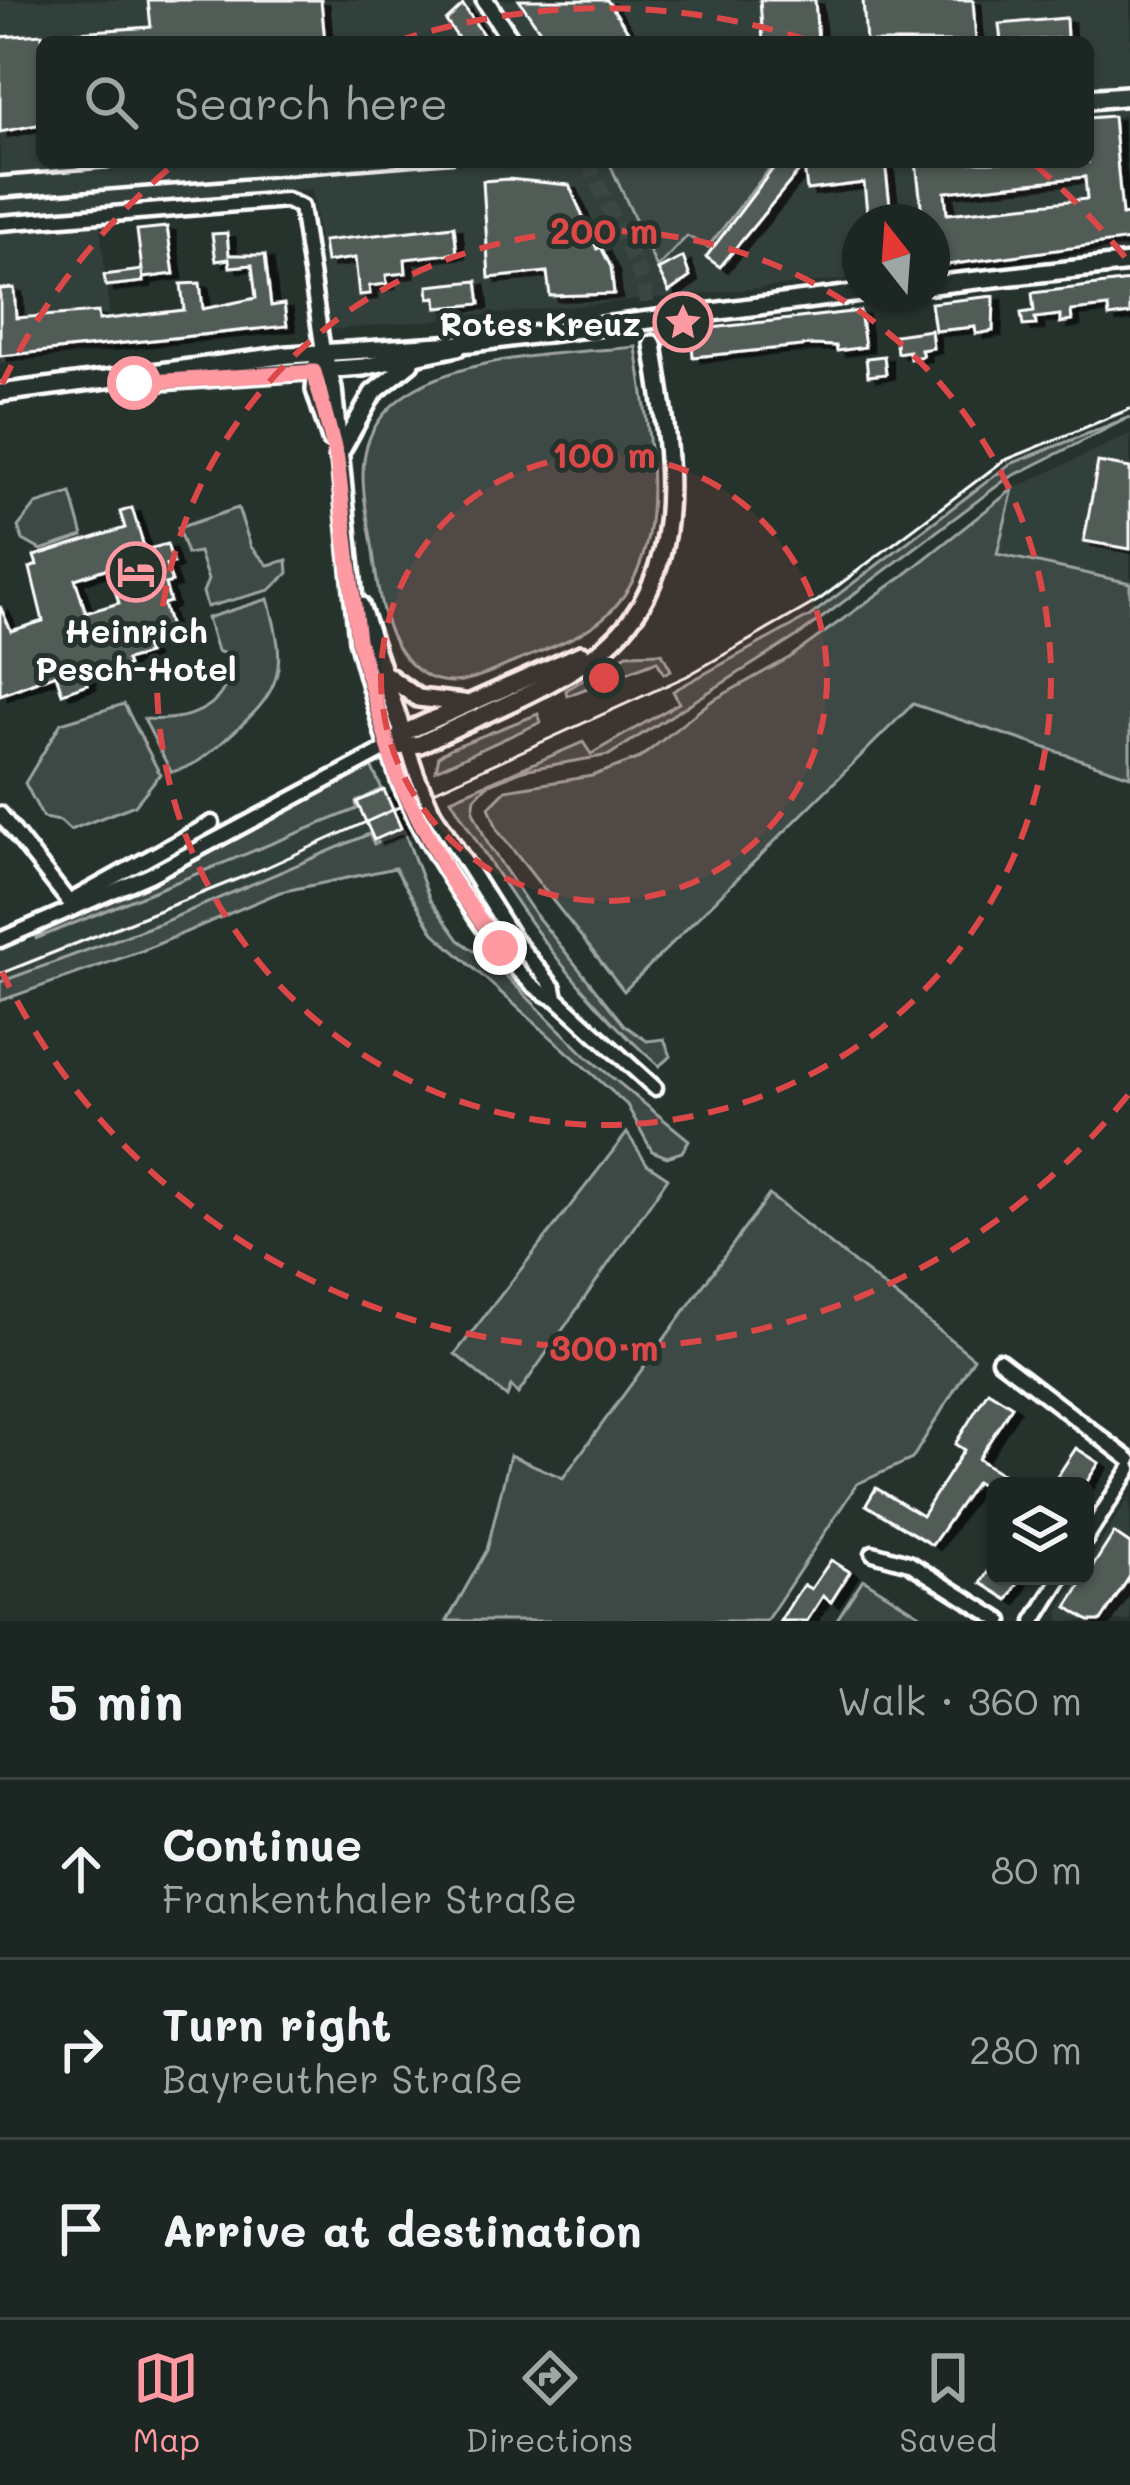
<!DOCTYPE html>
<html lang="en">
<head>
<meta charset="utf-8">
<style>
	body { margin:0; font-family:Mali,sans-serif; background:#252e2a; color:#f1f3f6 }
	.controls { position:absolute; right:36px; bottom:36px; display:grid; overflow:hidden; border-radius:18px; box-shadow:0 3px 9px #0004 }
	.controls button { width:108px; height:108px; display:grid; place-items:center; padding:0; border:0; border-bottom:3px solid #3a4340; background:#1c2622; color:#f1f3f6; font:60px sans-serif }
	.compass { position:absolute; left:842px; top:204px; width:108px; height:108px; border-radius:50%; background:#1c2622; box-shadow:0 3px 9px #0004; rotate:343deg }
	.stop { position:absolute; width:36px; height:36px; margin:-27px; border:9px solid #ff9aa2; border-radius:50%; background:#fff }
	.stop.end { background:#ff9aa2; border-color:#fff; box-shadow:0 3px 12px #0008 }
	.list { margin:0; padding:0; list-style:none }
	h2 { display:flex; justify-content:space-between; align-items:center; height:156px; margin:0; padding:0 48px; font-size:51px }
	h2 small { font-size:39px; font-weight:400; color:#a0a5a5 }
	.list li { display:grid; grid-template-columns:78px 1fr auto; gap:36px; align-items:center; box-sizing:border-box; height:180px; padding:0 48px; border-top:3px solid #3a4340 }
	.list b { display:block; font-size:45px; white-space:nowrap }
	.list p { margin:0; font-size:39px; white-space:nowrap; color:#a0a5a5 }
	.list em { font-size:39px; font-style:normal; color:#a0a5a5 }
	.icon { flex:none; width:66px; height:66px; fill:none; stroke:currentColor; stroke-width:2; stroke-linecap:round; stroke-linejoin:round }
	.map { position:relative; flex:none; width:1130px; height:1621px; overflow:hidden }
	.search { position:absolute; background:#1c2622; box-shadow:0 3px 9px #0004; left:36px; right:36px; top:36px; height:132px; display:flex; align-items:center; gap:30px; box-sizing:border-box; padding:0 42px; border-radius:18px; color:#a0a5a5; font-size:45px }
	.sheet { height:696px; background:#1c2622 }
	nav { display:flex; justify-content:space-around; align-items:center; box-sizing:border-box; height:168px; border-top:3px solid #3a4340; background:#1c2622; font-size:33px; color:#a0a5a5 }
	nav a { display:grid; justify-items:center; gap:6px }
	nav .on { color:#ff9aa2 }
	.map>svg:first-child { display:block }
</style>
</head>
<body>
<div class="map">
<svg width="1130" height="1621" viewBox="0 0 1130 1621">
	<defs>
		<filter id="shadow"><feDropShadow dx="8" dy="4.5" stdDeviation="0" flood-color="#0009"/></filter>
	</defs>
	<rect width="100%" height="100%" fill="#26332d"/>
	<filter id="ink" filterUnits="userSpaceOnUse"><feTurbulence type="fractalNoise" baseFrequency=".00833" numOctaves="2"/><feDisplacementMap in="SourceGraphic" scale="24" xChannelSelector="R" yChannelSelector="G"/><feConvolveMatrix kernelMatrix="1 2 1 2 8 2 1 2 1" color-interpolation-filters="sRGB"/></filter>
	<g filter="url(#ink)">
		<g fill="#333f3a" fill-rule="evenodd">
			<path d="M0 0H1130V115L1113 117 1126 249 932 270V222H860V278L331 330 312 189 98 205 113 351 0 364ZM42 42H1088V162H42Z"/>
			<path d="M1130 434V583L997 554 1013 489Z"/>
			<path d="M357 809 369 834 161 924 0 982V948L35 939Z"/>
			<path d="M1130 1496V1621H1060L1058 1612Z"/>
		</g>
		<g fill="#3e4944" stroke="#9ea4a2" stroke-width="3">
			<path d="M609 162H775L708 247 687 236 657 268Z"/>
			<path d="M636 347C648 435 681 568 591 627 568 642 542 651 517 661 487 673 452 694 422 673 384 647 378 594 373 551 369 523 360 488 364 460 377 353 555 355 636 347Z"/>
			<path d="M1130 417 1005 480 802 633 609 755 523 770 487 785 475 798 473 811 488 844 535 914 624 1025 647 1041 664 1039 671 1056 659 1066C571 990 510 898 451 799L583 742 591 754 679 703 673 691 810 616 1010 464Z"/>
			<path d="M1013 489 997 554 1130 583V776L913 704 624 991 498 831 489 807 506 790 592 776 640 758 710 702 789 658 903 576Z"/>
			<path d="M71 493 83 536 41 550 23 540 18 527 36 504Z"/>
			<path d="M238 508 251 547 268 565 287 560 288 573 270 590 207 607 203 592 208 580 199 552 187 554 178 528Z"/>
			<path d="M268 599C288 671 283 690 226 739 208 755 195 767 171 772L144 719C189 722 234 708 229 655L217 651 207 618Z"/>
			<path d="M662 653 671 670 664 674 657 661 567 696 566 690 627 654Z"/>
			<path d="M124 704 160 774 135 805 70 830 60 821 43 818 25 783 61 723Z"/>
			<path d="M538 714 541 722 436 770 439 756 451 748Z"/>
			<path d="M365 753 382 789 356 802 357 809 35 939 78 903 279 805Z"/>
			<path d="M404 831 430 900 459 940 499 969 587 1057 689 1140 682 1152 667 1157 652 1151 627 1105 434 933 395 868 280 892 144 950 0 1001V982L161 923 369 834 374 844Z"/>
			<path d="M627 1133 647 1164 668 1178 518 1394 511 1386 507 1397 455 1354Z"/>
			<path d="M769 1195 974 1358 912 1459 857 1484 766 1621H447L487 1550 510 1455 563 1478Z"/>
			<path d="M863 1579 930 1621H836Z"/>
		</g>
		<g fill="#515c57" stroke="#fff" stroke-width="3" fill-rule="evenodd" filter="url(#shadow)">
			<path d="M148 0H321L325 42H63V33L151 27Z"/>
			<path d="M519 0H607L635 42H548Z"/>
			<path d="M760 0H815L818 42H763Z"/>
			<path d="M863 0H973L976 42H866Z"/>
			<path d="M463 5 488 42H461L446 21Z"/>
			<path d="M1066 18 1067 38 1001 42 999 24Z"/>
			<path d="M42 34V124L0 132V37Z"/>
			<path d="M1113 116 1122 215 1130 214V240L932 267V222H923L916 162H1088V118ZM1085 177 1087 199 947 214 945 192Z"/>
			<path d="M778 162H885L892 222H868L864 183 807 190 804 165 720 267 706 257Z"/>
			<path d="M508 179 569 185 597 249 601 247 611 267 614 294 550 296 547 272 489 278 483 181Z"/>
			<path d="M454 226 457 253 405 259 406 273 386 275 387 284 369 286 370 294 359 295 355 258 326 262 323 241Z"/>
			<path d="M167 227 174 274 143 278 142 272 143 282 106 286 104 275 142 270 137 230Z"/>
			<path d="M227 233 229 255H265L271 306 284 304 287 326 0 356V289L14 288 16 318 98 312 99 320 184 310 181 284 200 283 203 309 256 298 252 265 230 267 229 259 216 261 212 234Z"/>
			<path d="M683 257 690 277 669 292 658 270Z"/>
			<path d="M477 281 480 304 437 308 436 297 429 298 428 286Z"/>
			<path d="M1130 281V314L1109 317 1108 307 1071 311 1072 321 1060 323V315L1035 318 1036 325 1023 326 1021 313 1034 311 1032 293Z"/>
			<path d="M994 296 993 331 976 334 975 327 935 331 931 303Z"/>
			<path d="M860 311 865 347 837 351 836 346 811 345 693 357 692 342 665 344 659 334Z"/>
			<path d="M931 330 933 348 921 350 923 356 910 359 909 351 897 353 895 335Z"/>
			<path d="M884 356 886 374 868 376 866 358Z"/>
			<path d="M1098 462 1130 468V549L1084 541Z"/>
			<path d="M132 508 145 550 167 544 173 563 166 565 172 582 165 584 170 602 163 604 173 638 145 646 148 654 126 660 128 666 86 679 88 684 62 693 56 674 0 695V606L11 631 43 621 30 568 37 565 34 556 125 528 120 512ZM108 568 119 603 86 613 75 579Z"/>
			<path d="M384 790 401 828 374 840 357 802Z"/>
			<path d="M988 1391 1012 1406 978 1459 1021 1486H995V1494L976 1482 932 1545 866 1505 876 1488 922 1516 964 1450 955 1444Z"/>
			<path d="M1076 1448 1099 1463 1084 1486H1051Z"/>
			<path d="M1114 1533 1130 1544V1576L1101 1621H1089L1067 1607Z"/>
			<path d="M831 1560 850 1572 831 1602 823 1596 807 1621H780L799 1591 804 1585 811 1589Z"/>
			<path d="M995 1560V1576L1019 1581 1008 1600 981 1583Z"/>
		</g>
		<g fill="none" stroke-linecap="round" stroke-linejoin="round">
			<path stroke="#3c4742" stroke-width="15" stroke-dasharray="15 8" stroke-linecap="butt" d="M588 162 644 284 653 344"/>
			<defs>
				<g id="minor">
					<path d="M0 223 286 200 301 207 323 351"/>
					<path d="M406 742 417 775"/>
					<path d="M433 811 513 938 554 988 556 998"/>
					<path d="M0 814 69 902 212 823"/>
					<path d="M416 820C436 858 516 991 556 998L655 1088"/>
					<path d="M0 940 150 875 388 748 399 782"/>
					<path d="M999 1360 1130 1460"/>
					<path d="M1085 1540 1130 1469"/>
					<path d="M873 1553 909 1563 1001 1621"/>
					<path d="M1034 1621 1062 1576"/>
				</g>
				<g id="tertiary">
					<path d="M485 0 512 42"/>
					<path d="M932 285 1130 263"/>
					<path d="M323 351 333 388 358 640 388 748"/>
					<path d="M317 364 315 390 331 439"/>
					<path d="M131 383 363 367 458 347"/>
					<path d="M0 393 289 355 471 343 860 293"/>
					<path d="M338 456 373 393 410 363"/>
					<path d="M360 605 403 733"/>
					<path d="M385 674 418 698 463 703"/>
					<path d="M388 748 420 744C476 717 541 693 592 657 696 583 670 452 653 344"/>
					<path d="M388 748 403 733 581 654"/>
				</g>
			</defs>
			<use href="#minor" stroke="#fff" stroke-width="21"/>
			<use href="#tertiary" stroke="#fff" stroke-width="24"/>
			<use href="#minor" stroke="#26332d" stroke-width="12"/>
			<use href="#tertiary" stroke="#26332d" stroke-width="15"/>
			<path stroke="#fff" stroke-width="3" d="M0 974 265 868 687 676 819 600 1003 461 1130 409"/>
			<g stroke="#fff" stroke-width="4.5">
				<path d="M1088 88 1130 85"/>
				<path d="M1088 110 1130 106"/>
				<path d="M0 176 174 162"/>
				<path d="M0 198 454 162"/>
			</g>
			<defs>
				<g id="minor-bridge">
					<path d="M417 775 433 811"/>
					<path d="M399 782 416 820"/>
				</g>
			</defs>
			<use href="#minor-bridge" stroke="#fff" stroke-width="21" stroke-linecap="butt"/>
			<use href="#minor-bridge" stroke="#26332d" stroke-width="12"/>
		</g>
	</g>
	<g fill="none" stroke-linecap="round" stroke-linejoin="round" filter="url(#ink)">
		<path stroke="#ff9aa2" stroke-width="15" d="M134 383 314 372 337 459 358 640 398 779 450 878 500 948"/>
	</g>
	<circle cx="604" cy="678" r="223" fill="#dc4848" fill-opacity=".12"/>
	<g fill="none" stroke="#dc4848" stroke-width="6" stroke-dasharray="21 15">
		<circle cx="604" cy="678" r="223"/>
		<circle cx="604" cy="678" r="447"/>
		<path d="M1128 1095A670 670 0 0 1 2 972M2 384A670 670 0 0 1 173 165M397 41A670 670 0 0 1 811 41M1035 165A670 670 0 0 1 1128 261"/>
	</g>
	<defs>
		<symbol id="sight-ring" viewBox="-11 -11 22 22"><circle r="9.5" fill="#26332d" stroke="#ff9aa2" stroke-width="1.5"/><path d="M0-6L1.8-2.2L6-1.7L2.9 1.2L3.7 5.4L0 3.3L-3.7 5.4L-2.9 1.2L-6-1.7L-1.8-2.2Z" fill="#ff9aa2"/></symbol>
		<symbol id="hotel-ring" viewBox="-11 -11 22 22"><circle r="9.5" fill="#26332d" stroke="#ff9aa2" stroke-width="1.5"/><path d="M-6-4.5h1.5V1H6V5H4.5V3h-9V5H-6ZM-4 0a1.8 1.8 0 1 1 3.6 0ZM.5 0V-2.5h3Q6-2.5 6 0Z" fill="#ff9aa2"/></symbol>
	</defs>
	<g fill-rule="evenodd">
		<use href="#sight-ring" x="650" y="289" width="66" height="66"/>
		<use href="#hotel-ring" x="103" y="539" width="66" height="66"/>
	</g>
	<g text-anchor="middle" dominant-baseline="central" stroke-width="10" stroke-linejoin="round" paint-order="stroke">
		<g font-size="33" font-weight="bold" fill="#fff" stroke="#26332d" text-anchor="end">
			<text x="641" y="322">Rotes Kreuz</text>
			<text x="136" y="629" text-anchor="middle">Heinrich<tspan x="136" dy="38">Pesch-Hotel</tspan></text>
		</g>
	</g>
	<circle cx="604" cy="678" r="18" fill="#dc4848" stroke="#26332d" stroke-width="6"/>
	<g font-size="36" text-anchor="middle" font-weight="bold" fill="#dc4848" stroke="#26332d" stroke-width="10" stroke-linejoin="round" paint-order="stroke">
		<text x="604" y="244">200 m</text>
		<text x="604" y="468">100 m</text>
		<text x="604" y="1361">300 m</text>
	</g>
</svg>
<div class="controls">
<button><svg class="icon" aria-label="layers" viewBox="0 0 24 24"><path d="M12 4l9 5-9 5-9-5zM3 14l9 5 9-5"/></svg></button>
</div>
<svg class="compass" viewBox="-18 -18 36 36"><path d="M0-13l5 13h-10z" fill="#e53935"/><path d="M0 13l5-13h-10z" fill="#a0a5a5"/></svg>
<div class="stop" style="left:134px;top:383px"></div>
<div class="stop end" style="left:500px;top:948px"></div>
<div class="search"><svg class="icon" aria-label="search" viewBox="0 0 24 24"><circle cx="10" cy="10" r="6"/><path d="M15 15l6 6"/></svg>Search here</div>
</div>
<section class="sheet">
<h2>5 min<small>Walk · 360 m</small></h2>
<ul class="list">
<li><svg class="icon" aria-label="ahead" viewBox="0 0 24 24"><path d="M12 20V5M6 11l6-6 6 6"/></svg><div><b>Continue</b><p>Frankenthaler Straße</p></div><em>80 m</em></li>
<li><svg class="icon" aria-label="right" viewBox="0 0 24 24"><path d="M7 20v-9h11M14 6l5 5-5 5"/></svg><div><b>Turn right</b><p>Bayreuther Straße</p></div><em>280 m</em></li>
<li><svg class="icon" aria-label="arrive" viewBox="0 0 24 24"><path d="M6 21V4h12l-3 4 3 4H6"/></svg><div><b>Arrive at destination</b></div></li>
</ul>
</section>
<nav>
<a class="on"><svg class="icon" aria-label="map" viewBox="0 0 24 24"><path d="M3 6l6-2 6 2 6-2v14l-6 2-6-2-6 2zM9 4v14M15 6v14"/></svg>Map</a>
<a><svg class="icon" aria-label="directions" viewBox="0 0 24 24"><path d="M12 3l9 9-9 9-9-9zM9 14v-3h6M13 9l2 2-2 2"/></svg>Directions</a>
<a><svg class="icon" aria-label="saved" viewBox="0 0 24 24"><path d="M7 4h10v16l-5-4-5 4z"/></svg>Saved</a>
</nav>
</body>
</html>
